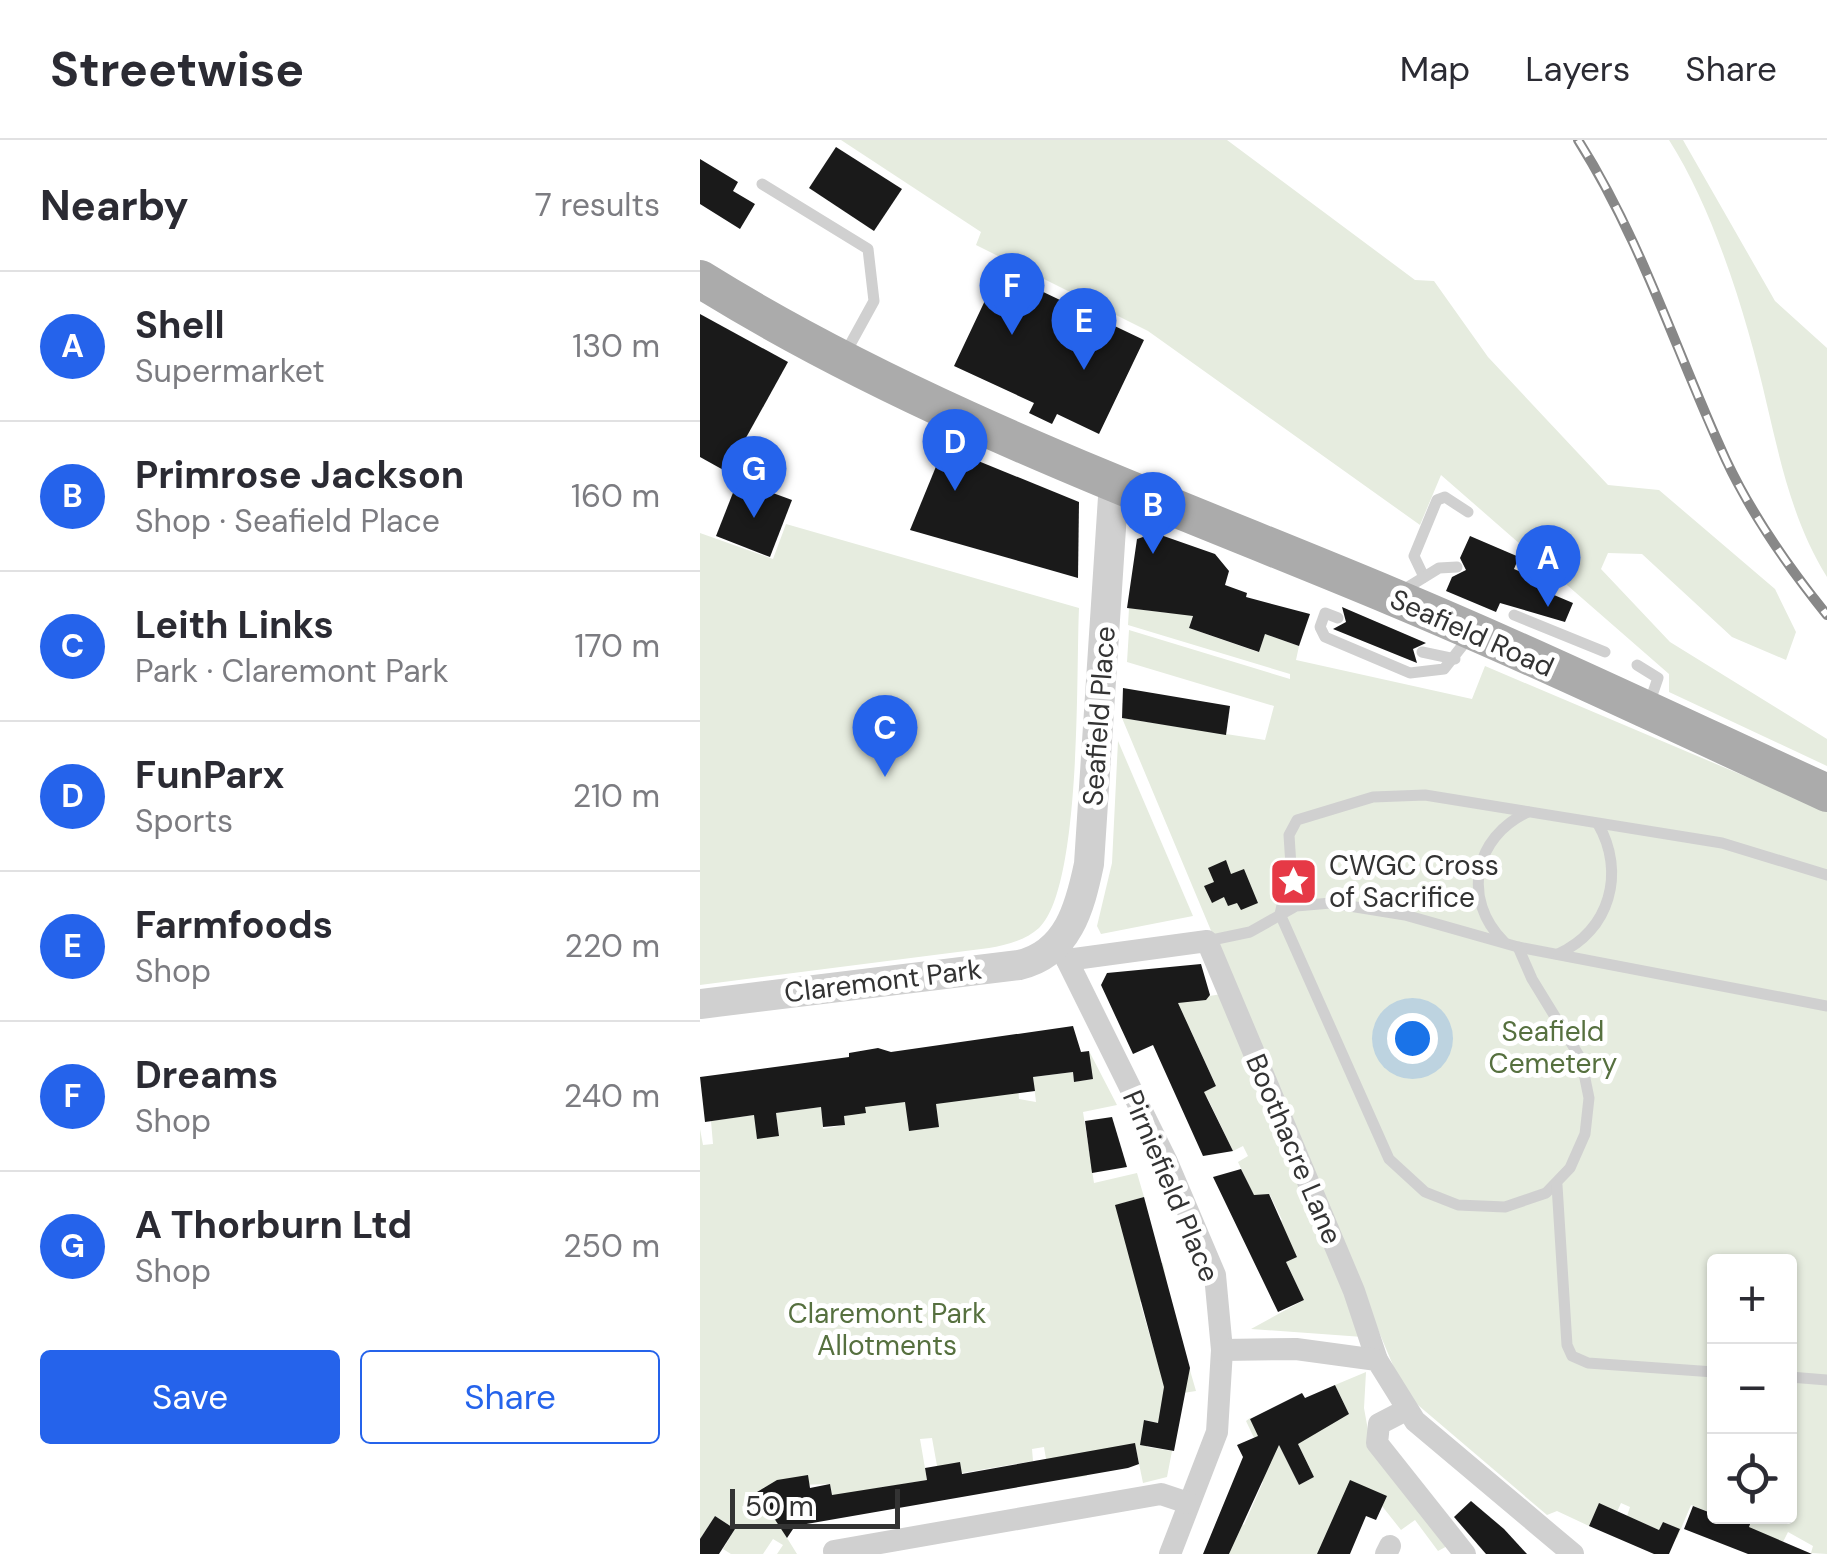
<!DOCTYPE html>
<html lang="en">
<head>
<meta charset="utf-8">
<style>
	body { margin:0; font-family:"DM Sans",sans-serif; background:#f7f7f7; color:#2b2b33 }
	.controls { position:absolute; right:30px; bottom:30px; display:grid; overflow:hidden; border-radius:10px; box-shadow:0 2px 8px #0004 }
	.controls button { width:90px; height:90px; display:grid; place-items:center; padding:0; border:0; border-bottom:2px solid #e1e1e2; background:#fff; color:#2b2b33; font:50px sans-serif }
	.scale { position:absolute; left:30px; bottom:25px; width:170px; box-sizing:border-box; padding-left:10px; border:5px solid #333; border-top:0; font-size:28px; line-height:35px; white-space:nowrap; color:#333; -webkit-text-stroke:8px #fff; paint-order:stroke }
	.you { position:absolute; left:712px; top:898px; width:35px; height:35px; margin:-25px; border:8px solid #fff; border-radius:50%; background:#1a73e8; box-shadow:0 0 0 15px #1a73e833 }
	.badge { display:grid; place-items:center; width:65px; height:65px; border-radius:50%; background:#2563eb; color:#fff; font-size:32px; font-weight:700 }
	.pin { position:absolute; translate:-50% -82px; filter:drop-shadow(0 2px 5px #0008) }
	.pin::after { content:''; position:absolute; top:52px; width:35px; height:30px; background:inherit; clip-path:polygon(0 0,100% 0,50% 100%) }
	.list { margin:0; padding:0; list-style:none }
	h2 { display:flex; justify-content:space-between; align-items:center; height:130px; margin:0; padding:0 40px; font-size:42px }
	h2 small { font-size:32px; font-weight:400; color:#7c7c81 }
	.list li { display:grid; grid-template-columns:65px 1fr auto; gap:30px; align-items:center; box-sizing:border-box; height:150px; padding:0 40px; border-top:2px solid #e1e1e2 }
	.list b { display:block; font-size:38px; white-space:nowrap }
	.list p { margin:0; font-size:32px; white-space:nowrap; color:#7c7c81 }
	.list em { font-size:32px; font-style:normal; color:#7c7c81 }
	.actions { display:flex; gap:20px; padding:30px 40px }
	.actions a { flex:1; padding:22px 0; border:2px solid #2563eb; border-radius:10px; text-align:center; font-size:35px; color:#2563eb }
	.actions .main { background:#2563eb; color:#fff }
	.icon { flex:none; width:55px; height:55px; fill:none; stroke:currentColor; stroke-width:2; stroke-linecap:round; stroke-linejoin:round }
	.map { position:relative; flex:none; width:1127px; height:1414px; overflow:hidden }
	header { display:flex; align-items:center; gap:60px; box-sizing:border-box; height:140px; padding:0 50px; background:#fff; border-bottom:2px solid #e1e1e2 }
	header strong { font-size:48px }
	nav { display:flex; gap:55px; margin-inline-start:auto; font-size:35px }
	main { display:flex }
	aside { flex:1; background:#fff }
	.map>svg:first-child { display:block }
</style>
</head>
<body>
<header>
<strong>Streetwise</strong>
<nav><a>Map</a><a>Layers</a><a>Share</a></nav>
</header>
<main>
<aside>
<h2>Nearby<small>7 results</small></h2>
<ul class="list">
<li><span class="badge">A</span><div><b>Shell</b><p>Supermarket</p></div><em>130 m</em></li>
<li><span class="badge">B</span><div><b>Primrose Jackson</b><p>Shop · Seafield Place</p></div><em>160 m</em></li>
<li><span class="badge">C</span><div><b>Leith Links</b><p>Park · Claremont Park</p></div><em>170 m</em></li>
<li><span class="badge">D</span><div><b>FunParx</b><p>Sports</p></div><em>210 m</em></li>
<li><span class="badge">E</span><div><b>Farmfoods</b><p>Shop</p></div><em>220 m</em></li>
<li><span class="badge">F</span><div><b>Dreams</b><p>Shop</p></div><em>240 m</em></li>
<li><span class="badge">G</span><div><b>A Thorburn Ltd</b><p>Shop</p></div><em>250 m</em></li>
</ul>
<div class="actions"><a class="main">Save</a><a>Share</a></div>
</aside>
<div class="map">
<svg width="1127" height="1414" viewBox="0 0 1127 1414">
	<rect width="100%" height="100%" fill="#fff"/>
	<g fill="#e6ecdf">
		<path d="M141 0H527L715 140 734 141 788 217 908 345 959 350 1075 449 1096 492 1086 520 1032 497 942 414 908 413 901 429 970 502 1127 599V626L969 552V534L741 335 720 385 448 191 276 105 281 92Z"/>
		<path d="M969 0H983L1075 161 1127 208V437C1094 384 1081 325 1067 265 1048 181 1015 72 969 0Z"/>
		<path d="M86 384 379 468C376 533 382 747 339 788 326 800 306 805 289 808L0 845V393L73 419Z"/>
		<path d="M497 461 489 488 558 512 565 494 599 506 596 520 772 559 785 526 1127 671V1414L1111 1413 1113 1406 1088 1392 1083 1402 1048 1388 1053 1377 1090 1376V1122H1014V1374L991 1365 977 1398 970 1395 973 1386 963 1382 959 1390 927 1376 930 1367 921 1363 917 1372 899 1364 889 1386 857 1371 847 1375 705 1254 422 578 565 600 574 566 427 522 429 490 590 539V534L428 485 429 468 469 473Z"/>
		<path d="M418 601 493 776 401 794 397 786 412 723Z"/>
		<path d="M522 854 663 1197 551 1189 604 1160 586 1122 597 1116 569 1087 582 1080 570 1055 556 1060 538 1022 548 1016 543 1006 533 1011 507 957 480 963 516 946 490 889 457 903 478 861Z"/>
		<path d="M389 911 417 965 383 972 394 1043 437 1033 444 1057 416 1065 435 1131 463 1123 469 1154 440 1162 459 1227 487 1220 496 1251 464 1256 459 1283 445 1280 447 1307 472 1311 467 1337 443 1343 436 1309 383 1313 387 1336 358 1340 354 1318 346 1319 344 1307 332 1309 333 1321 239 1337 232 1298 220 1299 227 1340 132 1356 130 1344 67 1346 58 1351 97 1414H77L83 1405 73 1399 63 1414H31L23 1409 35 1389 15 1376 0 1399V989L3 1005 13 1004 11 981 54 975 79 995 76 973 121 967 123 989 145 985 144 976 164 960 233 944 261 961 318 946 319 959 336 962 333 937 373 932 374 942 392 939Z"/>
		<path d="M666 1232 664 1268 669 1296 751 1404 738 1411 715 1380 701 1390 682 1366 686 1356 617 1414H529L534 1381 544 1385 563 1342 537 1330 564 1319 546 1281 550 1278 559 1297 572 1291 599 1345 614 1337 597 1302 649 1274 635 1245Z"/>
	</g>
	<g fill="#1a1a1a">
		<path d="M136 7 202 49 174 91 109 48Z"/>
		<path d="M0 19 38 42 33 51 55 64 40 89 0 64Z"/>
		<path d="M299 131 444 200 399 294 357 274 352 284 329 273 334 263 254 226Z"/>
		<path d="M0 174 88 222 27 332 0 317Z"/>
		<path d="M244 307 379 362 378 438 210 390Z"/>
		<path d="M38 340 92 360 70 417 16 396Z"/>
		<path d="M455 393 515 414 529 431 525 445 547 453 546 457 610 474 599 506 565 494 559 512 489 488 493 476 427 468 437 399Z"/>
		<path d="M770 396 819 417 814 429 857 447 854 455 873 463 865 482 800 463 796 472 746 451 752 437 766 430 760 418Z"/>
		<path d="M642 467 726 503 713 509 717 523 633 489 646 482Z"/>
		<path d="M423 548 530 566 526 595 422 578Z"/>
		<path d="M526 720 531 734 544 729 558 763 541 770 537 763 528 766 524 757 512 763 504 746 514 742 508 728Z"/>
		<path d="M501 824 510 855 506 860 478 863 516 946 504 952 533 1011 503 1016 453 905 433 914 401 845 407 833Z"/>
		<path d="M373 886 381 912 389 911 393 939 374 942 373 932 333 937 335 951 236 964 239 987 209 991 205 962 165 967 166 973 144 976 145 985 123 987 121 967 76 973 79 996 57 999 54 975 5 982 0 937 149 917V913L178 908 191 912Z"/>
		<path d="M412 977 427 1027 392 1033 385 981Z"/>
		<path d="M541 1029 554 1055 569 1054 597 1117 586 1122 604 1160 578 1172 513 1037Z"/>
		<path d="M444 1057 490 1228 474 1311 440 1305 444 1280 458 1283 464 1247 415 1065Z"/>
		<path d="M635 1245 649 1274 598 1304 614 1337 599 1345 579 1305 529 1414H503L543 1317 537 1305 558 1296 550 1279 602 1253 605 1258Z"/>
		<path d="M435 1303 439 1324 428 1328 95 1386 87 1398 57 1352 77 1340 108 1335 110 1348 130 1344 132 1355 227 1340 225 1328 260 1322 262 1334Z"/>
		<path d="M650 1340 687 1356 676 1380 666 1376 650 1414H617Z"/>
		<path d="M771 1361 804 1389 827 1414H786L754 1377Z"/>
		<path d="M899 1363 959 1390 963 1382 980 1389 969 1414H954L889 1386Z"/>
		<path d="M993 1366 1029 1380 1053 1376 1049 1387 1112 1414H1048L984 1389Z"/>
		<path d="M15 1376 35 1389 19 1414H0V1399Z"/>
	</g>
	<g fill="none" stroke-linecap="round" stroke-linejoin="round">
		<g stroke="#d0d0d0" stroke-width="11">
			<path d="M62 44 168 109 174 161 146 212"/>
			<path d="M724 437 714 416 737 360 745 357 768 372"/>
			<path d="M700 452 739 428 757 427"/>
			<path d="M814 475 905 512"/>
			<path d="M638 478 625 473 620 487 625 497 710 533 744 529 770 496"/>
			<path d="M722 512 755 519"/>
			<path d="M937 525 958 538 948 567"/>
			<path d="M507 801 550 792 596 766 631 763 705 775 818 807 1127 866"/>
			<path d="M804 802C761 759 774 697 828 672"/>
			<path d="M818 807 832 839 881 919 889 958 885 994 870 1028 846 1053 805 1067 758 1065 725 1052 689 1019 580 774 591 726 589 695 597 680 673 657 725 655 1022 703 1127 735"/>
			<path d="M858 814C910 791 926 732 898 684"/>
			<path d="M857 1045 867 1205 872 1216 888 1223 1014 1232"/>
			<path d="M1090 1237 1127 1240"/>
		</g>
		<g stroke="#d0d0d0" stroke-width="22">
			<path d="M359 804 467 1022 515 1135 522 1210 517 1292 470 1414"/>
			<path d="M367 820 507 801 654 1151 677 1220"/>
			<path d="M522 1210 596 1209 677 1220 715 1281 873 1414"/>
			<path d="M706 1270 679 1284 677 1303 765 1414"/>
			<path d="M134 1411 461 1354 488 1363"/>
			<path d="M686 1414 690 1406"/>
		</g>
		<path stroke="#d0d0d0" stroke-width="30" d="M0 864 319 825C368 814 380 767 389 724L414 342"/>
		<path stroke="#ababab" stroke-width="38" d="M0 139C217 274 459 359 693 457 839 518 983 587 1127 653"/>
		<defs>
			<path id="rail" d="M878 0C942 101 976 212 1026 320 1052 375 1089 428 1127 475"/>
		</defs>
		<use href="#rail" stroke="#888" stroke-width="10"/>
		<use href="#rail" stroke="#fff" stroke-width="6" stroke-dasharray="19" stroke-linecap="butt"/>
	</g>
	<defs>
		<symbol id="sight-square" viewBox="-11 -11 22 22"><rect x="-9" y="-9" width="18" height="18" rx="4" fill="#e63946" stroke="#fff"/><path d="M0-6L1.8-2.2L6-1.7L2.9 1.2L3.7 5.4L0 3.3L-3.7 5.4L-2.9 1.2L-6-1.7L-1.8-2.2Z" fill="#fff"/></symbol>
	</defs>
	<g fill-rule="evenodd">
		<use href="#sight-square" x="566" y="714" width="55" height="55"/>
	</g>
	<g text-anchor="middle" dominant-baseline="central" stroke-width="10" stroke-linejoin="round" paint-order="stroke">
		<g font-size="28" fill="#333" stroke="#fff">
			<text transform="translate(772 493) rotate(24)">Seafield Road</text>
			<text transform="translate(399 576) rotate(-86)">Seafield Place</text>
			<text transform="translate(183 841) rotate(-7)">Claremont Park</text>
			<text transform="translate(594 1009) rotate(67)">Boothacre Lane</text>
			<text transform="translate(471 1046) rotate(67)">Pirniefield Place</text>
		</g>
		<g font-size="28" fill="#333" stroke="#fff" text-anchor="start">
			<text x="629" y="725">CWGC Cross<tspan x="629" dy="32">of Sacrifice</tspan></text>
		</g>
		<g font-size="28" fill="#56703f" stroke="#fff">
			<text x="853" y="891">Seafield<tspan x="853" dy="32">Cemetery</tspan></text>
			<text x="187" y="1173">Claremont Park<tspan x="187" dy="32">Allotments</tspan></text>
		</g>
	</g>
</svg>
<div class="controls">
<button>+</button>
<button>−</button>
<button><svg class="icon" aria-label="locate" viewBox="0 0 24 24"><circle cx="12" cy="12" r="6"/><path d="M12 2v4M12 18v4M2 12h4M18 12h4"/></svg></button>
</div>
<div class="scale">50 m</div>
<div class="you"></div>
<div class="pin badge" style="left:848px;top:467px">A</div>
<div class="pin badge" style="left:453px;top:414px">B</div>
<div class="pin badge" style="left:185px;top:637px">C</div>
<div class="pin badge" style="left:255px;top:351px">D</div>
<div class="pin badge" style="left:384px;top:230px">E</div>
<div class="pin badge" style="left:312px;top:195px">F</div>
<div class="pin badge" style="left:54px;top:378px">G</div>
</div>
</main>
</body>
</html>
